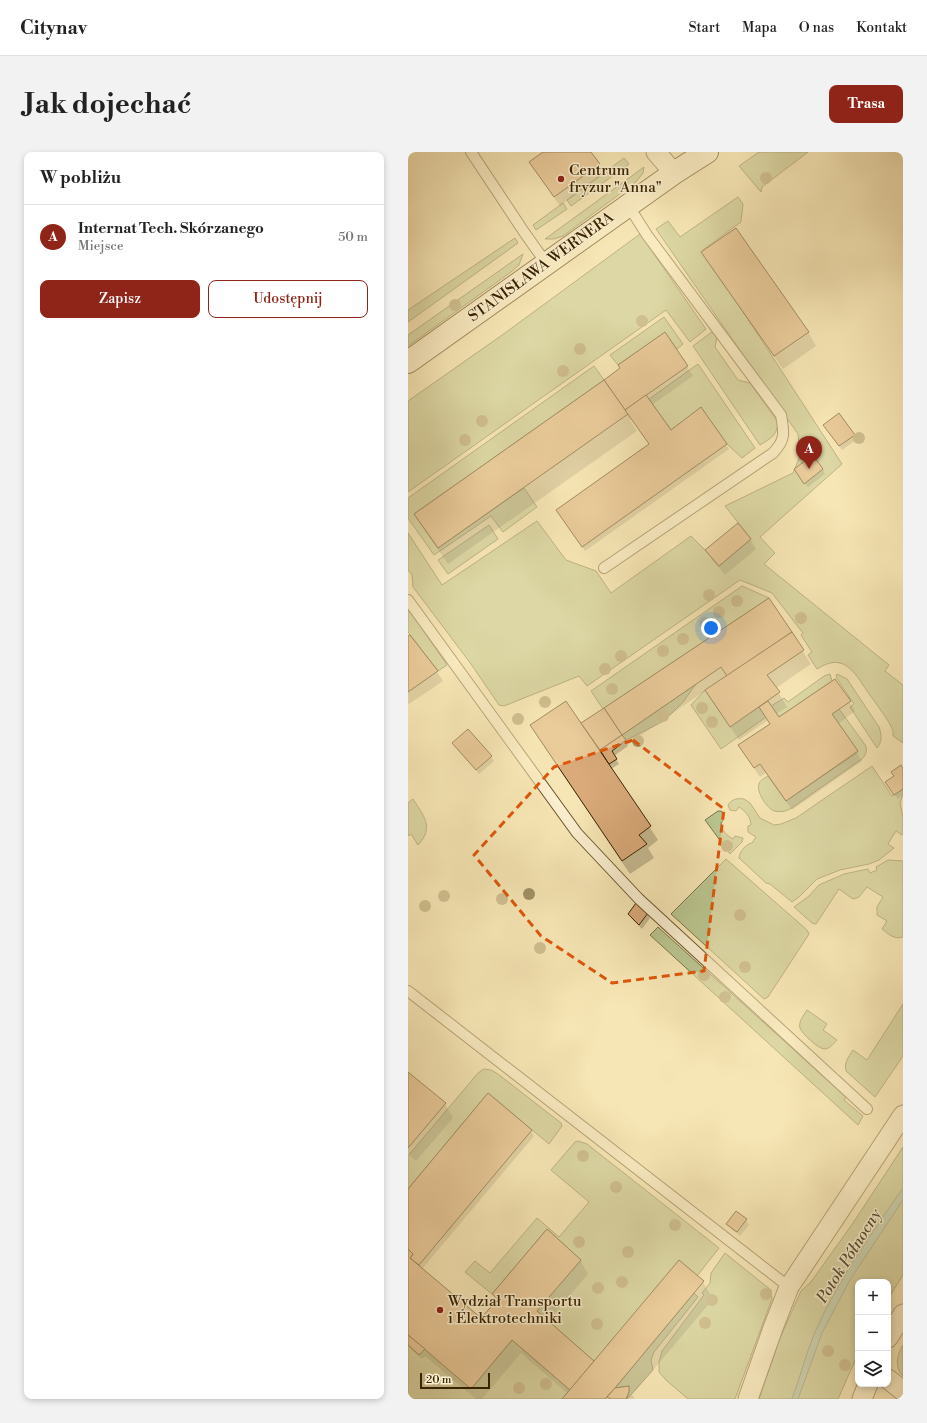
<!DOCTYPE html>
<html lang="pl">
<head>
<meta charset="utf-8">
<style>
	body { margin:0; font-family:"Libre Bodoni",serif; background:#f2f2f2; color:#222 }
	.controls { position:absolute; right:12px; bottom:12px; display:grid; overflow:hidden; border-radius:8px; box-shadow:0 2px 6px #0003 }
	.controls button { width:36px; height:36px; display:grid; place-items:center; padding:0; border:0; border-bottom:1px solid #e0e0e0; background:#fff; color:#222; font:20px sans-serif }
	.scale { position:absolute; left:12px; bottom:10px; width:70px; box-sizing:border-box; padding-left:4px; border:2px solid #3b2400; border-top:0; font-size:11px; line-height:14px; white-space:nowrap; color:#3b2400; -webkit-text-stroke:3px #faefcf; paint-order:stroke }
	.you { position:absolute; left:303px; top:476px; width:14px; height:14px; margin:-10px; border:3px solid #fff; border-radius:50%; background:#1a73e8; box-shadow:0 0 0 6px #1a73e833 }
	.badge { display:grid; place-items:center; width:26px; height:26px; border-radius:50%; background:#8f2418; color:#fff; font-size:13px; font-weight:700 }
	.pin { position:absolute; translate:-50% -33px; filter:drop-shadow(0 1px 2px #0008) }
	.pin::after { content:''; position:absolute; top:21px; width:14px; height:12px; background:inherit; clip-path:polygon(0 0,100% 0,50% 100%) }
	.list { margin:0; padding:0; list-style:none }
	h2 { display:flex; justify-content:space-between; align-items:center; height:52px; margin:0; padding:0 16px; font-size:17px }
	h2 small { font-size:13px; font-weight:400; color:#767676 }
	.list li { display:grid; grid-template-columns:26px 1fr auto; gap:12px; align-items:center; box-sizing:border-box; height:64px; padding:0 16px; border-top:1px solid #e0e0e0 }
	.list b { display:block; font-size:15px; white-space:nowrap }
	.list p { margin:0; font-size:13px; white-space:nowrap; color:#767676 }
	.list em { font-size:13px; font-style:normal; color:#767676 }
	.actions { display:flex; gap:8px; padding:12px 16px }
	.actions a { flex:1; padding:9px 0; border:1px solid #8f2418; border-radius:8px; text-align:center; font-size:14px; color:#8f2418 }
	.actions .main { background:#8f2418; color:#fff }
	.icon { flex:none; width:22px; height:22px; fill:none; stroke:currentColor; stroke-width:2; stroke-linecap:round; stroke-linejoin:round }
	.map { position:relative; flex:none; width:495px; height:1247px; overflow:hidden; border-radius:8px }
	header { display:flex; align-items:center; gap:24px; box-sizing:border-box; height:56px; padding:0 20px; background:#fff; border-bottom:1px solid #e0e0e0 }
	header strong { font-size:19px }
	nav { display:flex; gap:22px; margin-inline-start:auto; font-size:14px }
	.intro { display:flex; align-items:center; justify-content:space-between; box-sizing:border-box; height:96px; padding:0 24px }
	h1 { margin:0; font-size:28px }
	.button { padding:10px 18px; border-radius:8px; background:#8f2418; color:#fff; font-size:14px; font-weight:700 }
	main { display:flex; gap:24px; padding:0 24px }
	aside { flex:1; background:#fff; border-radius:8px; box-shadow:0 2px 6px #0003 }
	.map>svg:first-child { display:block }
</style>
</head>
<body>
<header>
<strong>Citynav</strong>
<nav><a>Start</a><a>Mapa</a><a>O nas</a><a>Kontakt</a></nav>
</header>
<div class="intro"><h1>Jak dojechać</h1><a class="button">Trasa</a></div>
<main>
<aside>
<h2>W pobliżu<small></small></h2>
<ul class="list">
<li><span class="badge">A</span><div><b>Internat Tech. Skórzanego</b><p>Miejsce</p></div><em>50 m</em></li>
</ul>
<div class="actions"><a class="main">Zapisz</a><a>Udostępnij</a></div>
</aside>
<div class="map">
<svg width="495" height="1247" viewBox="0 0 495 1247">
	<rect width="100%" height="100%" fill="#f7e6b5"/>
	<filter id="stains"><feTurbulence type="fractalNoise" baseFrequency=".005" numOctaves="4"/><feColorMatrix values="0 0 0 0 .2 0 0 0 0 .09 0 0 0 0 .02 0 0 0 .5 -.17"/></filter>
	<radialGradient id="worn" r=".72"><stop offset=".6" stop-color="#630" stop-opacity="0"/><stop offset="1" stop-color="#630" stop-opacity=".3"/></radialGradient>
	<g fill="#bac690" stroke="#7a7548">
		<path d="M351 0H400L354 35 353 40 331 14Z"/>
		<path d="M216 6 221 12 163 54 159 48Z"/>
		<path d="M236 15 235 21 228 30 155 84 146 87H137Z"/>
		<path d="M330 45 335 52 333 70 295 98 434 312 352 385 367 401 356 412 481 513 477 519 495 533V591L485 584V579L482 572C475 561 467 550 459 539 446 519 435 500 409 517L400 503 404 500 393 483 395 481 364 441 332 428 179 534 171 524 96 554 91 553 63 512 5 435 4 423 0 418V381L34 433 129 369 158 408 188 419 203 441 283 384 297 398 311 414 343 387 317 354 385 321 392 304 390 282 248 77 260 69 272 85Z"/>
		<path d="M155 51 159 57 128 78 125 73Z"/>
		<path d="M232 82 298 177 282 190 258 158 0 340V249L97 181Z"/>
		<path d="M107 86 110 91 0 170V158Z"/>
		<path d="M115 102 111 113 103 120 0 194V183Z"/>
		<path d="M256 165 275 192 269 197 257 181 210 213 202 203Z"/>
		<path d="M304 180 309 185 307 195 330 228 342 231 370 270C369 284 363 286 352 293L285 194Z"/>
		<path d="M290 212 347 296 334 306 319 292 293 256 263 278 241 247Z"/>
		<path d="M186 214 196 228 6 362 30 396 116 336 129 355 95 380 83 364 26 403 0 366V346Z"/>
		<path d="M81 373 90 387 40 422 30 408Z"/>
		<path d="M334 434 361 446 195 557 183 539Z"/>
		<path d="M0 456 39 513 30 519 0 480Z"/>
		<path d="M422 522 424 529 371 565 363 554 376 546 380 550 416 524Z"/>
		<path d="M429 522 439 527 471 575C474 583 474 590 469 596L442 555 446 552 428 525Z"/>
		<path d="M288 532 275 550 256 569 218 588 214 583Z"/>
		<path d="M297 538 322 574 351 555 358 565 313 597 283 553Z"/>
		<path d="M431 557 458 594C459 600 458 603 454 607L382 657C377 660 371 660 366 659 359 656 348 640 351 632 352 628 357 626 360 624L378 649 450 600 424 562Z"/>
		<path d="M464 614 484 644 495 637V642L492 651 495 666V681L494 683 488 679 480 692 486 696 471 708 461 712 432 718 409 727 391 745 384 750 362 732 358 731 331 706C331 700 338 692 344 691L348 685 340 680V674L343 673C343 665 337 659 331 655L328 659 322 658 320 653C324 647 329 646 336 647L342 651 352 666 366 673 373 672 388 666Z"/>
		<path d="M5 647C15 663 27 675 10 693L3 682 0 684V651Z"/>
		<path d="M310 659H313L316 663 315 669 313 671C314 679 318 683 325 687L327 684 335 686 334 690 322 702 297 668Z"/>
		<path d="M318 707 399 778 401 782 360 845 356 847 263 762Z"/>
		<path d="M480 708 495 709V785C487 788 480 782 474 777L479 769 469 763V755L475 745 459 735 451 745 445 747 431 737 408 772 404 771 386 755 401 744 411 733 436 722 460 717 462 721 469 718 468 715Z"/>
		<path d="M250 775 438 945 436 948 455 964 450 973 242 783Z"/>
		<path d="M495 852V904L467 945 438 919C436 910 440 906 445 898L459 908Z"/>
		<path d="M399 858 419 872 415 878 429 888C425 892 422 897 416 897 411 897 393 881 392 876 390 870 396 863 399 858Z"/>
		<path d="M76 917 83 918 90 922 153 971 154 974 141 992 80 941 0 1037V1004L70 921Z"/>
		<path d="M170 989 179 992 311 1096 289 1124 186 1209 129 1159 173 1108 139 1077 84 1142 57 1120 67 1109 82 1121 129 1066 151 1085 181 1050 143 1018 167 990Z"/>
		<path d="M495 995V1123L480 1147V1130H450V1202L430 1247H351L372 1186 393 1139 403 1130 445 1071Z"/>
		<path d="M317 1101 363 1138 364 1147 327 1247H280L258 1228 251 1220V1210L254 1199 296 1143 294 1141 302 1131 303 1121Z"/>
		<path d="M286 1141 290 1145 246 1200 243 1208 245 1218 219 1247 221 1240V1234L207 1236Z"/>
		<path d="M104 1188 162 1238 154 1247H0V1193L11 1203 17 1197 63 1237Z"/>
		<path d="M495 1193V1224C486 1216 489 1202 495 1193Z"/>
	</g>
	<path fill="#9dc0ae" stroke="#768268" d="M495 1036V1048L442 1128 414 1181 390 1247H384C392 1225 398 1202 407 1180 430 1128 463 1082 495 1036Z"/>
	<g fill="#0003">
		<path d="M137 0H182L196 22 152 54 122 10Z"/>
		<path d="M295 100 400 180 408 194 375 217 302 114Z"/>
		<path d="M257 182 285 224 244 253 262 279 293 257 321 297 177 399 152 362 242 293 224 267 222 268 229 279 40 412 17 379 7 362 195 229Z"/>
		<path d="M419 277 446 283 448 288 434 298Z"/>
		<path d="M415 317 417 322 400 335 390 322Z"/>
		<path d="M342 387 348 397 317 423 304 408 299 398Z"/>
		<path d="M361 448 403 512 368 536 379 555 368 562 371 567 442 550 447 559 430 572 454 609 384 658 358 621 352 625 337 603 363 572 360 568 331 588 298 538 219 593 220 594 206 604 211 612 203 617 250 688 240 696 246 706 222 722 131 587 123 574 177 579Z"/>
		<path d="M2 484 29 520 35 529 1 552 0 551V485Z"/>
		<path d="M60 578 86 609 71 622 45 591Z"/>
		<path d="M495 618V643L490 647 481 635Z"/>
		<path d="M221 762H239L242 766 234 777 224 767Z"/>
		<path d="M0 921 37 952 45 966 8 1009 0 1002Z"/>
		<path d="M80 943 123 979 126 984 14 1117 74 1168 89 1149 85 1142 172 1108 180 1122 139 1170 186 1209 271 1110 295 1130 305 1147 224 1243 227 1247H156L160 1242 113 1201 74 1247H68L17 1204 14 1207 0 1194V1039Z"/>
		<path d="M338 1068 341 1073 332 1084 322 1076 319 1072Z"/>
	</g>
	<g fill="#daaa7a" stroke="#3b2400">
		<path d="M135 0H183L192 12 146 45 121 10Z"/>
		<path d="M328 76 401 180 366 204 293 100Z"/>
		<path d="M257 180 280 214 217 258 196 228 212 216 210 213Z"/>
		<path d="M196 228 220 262 30 396 6 362Z"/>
		<path d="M238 243 263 278 293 255 319 292 174 395 148 358 241 292 217 258Z"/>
		<path d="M431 261 447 283 431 294 415 273Z"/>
		<path d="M405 303 415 317 396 332 386 317Z"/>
		<path d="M330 371 343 387 311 414 297 398Z"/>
		<path d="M361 446 384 480 319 524 313 515 214 583 196 556Z"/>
		<path d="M384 480 396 498 359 523 372 540 322 575 297 538Z"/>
		<path d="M2 483 30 519 0 540V484Z"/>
		<path d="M427 527 443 549 424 562 450 599 378 649 352 612 346 616 330 593 362 572 351 555 360 549 371 565Z"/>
		<path d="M158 549 243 674 231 683 239 692 214 709 122 573Z"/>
		<path d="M196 556 214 583 192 598 173 571Z"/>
		<path d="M60 577 84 604 68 618 44 591Z"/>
		<path d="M214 583 218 588 204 599 209 607 201 612 192 598Z"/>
		<path d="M493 613 495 616V637L486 643 477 630 486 624 483 620Z"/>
		<path d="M228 751 240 761 231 773 220 762Z"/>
		<path d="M0 920 38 951 0 996Z"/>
		<path d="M80 941 124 978 11 1113 2 1106 5 1102 0 1097V1037Z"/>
		<path d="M328 1059 339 1067 329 1080 318 1072Z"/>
		<path d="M139 1077 173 1108 129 1159 186 1209 162 1238 104 1188 63 1237 0 1183V1097L5 1102 2 1106 73 1166 90 1147 84 1142Z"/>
		<path d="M271 1108 296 1129 207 1236 197 1247H154Z"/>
		<path d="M0 1183 17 1197 11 1203 0 1193Z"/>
		<path d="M221 1234V1240L218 1247H203L199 1245 207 1236Z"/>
	</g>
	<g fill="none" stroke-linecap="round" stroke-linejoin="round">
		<defs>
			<g id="lane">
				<path d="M63 0 116 80 138 111"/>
				<path d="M196 416 365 301C378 287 376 281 373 263L239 83 220 53"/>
				<path d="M0 448 169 681 231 747 459 957"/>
				<path d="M0 839 381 1135"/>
			</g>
			<g id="street">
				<path d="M248 0 266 21"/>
				<path d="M480 1186 495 1162"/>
				<path d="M480 1227 495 1239"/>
				<path d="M340 1247 365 1176 381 1135 495 963"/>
				<path d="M454 1247 460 1232"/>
			</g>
			<path id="secondary" d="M0 210 266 21 299 0"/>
		</defs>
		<use href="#lane" stroke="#6a542d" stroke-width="12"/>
		<use href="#street" stroke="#6a542d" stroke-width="21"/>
		<use href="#secondary" stroke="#3b2400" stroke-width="24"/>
		<use href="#lane" stroke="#faefcf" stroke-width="10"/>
		<use href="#street" stroke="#faefcf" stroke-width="19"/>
		<use href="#secondary" stroke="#faefcf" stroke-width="22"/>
	</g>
	<g fill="#a19165">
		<circle cx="358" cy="26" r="6"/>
		<circle cx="47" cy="153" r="6"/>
		<circle cx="234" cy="169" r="6"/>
		<circle cx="172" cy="197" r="6"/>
		<circle cx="155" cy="219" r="6"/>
		<circle cx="74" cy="269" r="6"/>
		<circle cx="451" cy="286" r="6"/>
		<circle cx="57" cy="288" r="6"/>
		<circle cx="301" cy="443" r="6"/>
		<circle cx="329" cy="449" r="6"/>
		<circle cx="311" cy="460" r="6"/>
		<circle cx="393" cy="466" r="6"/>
		<circle cx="297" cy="471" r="6"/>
		<circle cx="275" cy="487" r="6"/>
		<circle cx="255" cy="499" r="6"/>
		<circle cx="213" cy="504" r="6"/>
		<circle cx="197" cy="517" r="6"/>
		<circle cx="204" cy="537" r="6"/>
		<circle cx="137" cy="550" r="6"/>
		<circle cx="294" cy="556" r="6"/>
		<circle cx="255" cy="564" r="6"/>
		<circle cx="110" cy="567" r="6"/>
		<circle cx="304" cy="570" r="6"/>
		<circle cx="230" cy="589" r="6"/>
		<circle cx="319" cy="694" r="6"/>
		<circle cx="121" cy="742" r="6"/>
		<circle cx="36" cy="744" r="6"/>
		<circle cx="94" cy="747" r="6"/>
		<circle cx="17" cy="754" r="6"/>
		<circle cx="332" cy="763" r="6"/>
		<circle cx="132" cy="796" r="6"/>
		<circle cx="337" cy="815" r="6"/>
		<circle cx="296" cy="823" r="6"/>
		<circle cx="317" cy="845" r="6"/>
		<circle cx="175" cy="1004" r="6"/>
		<circle cx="208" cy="1035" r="6"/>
		<circle cx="267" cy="1073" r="6"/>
		<circle cx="171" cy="1090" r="6"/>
		<circle cx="220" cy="1100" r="6"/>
		<circle cx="214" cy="1130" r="6"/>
		<circle cx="190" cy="1136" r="6"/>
		<circle cx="358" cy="1142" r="6"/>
		<circle cx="304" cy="1148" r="6"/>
		<circle cx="297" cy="1171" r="6"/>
		<circle cx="189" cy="1172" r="6"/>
		<circle cx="420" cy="1199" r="6"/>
		<circle cx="437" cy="1213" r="6"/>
		<circle cx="138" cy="1232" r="6"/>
		<circle cx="111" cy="1236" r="6"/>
	</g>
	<path d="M0 0H495V1247H0ZM225 588 316 657 296 819 204 831 133 784 66 703 146 615Z" fill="#f7e6b5" fill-opacity=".55" fill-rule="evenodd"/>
	<path fill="none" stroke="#df560b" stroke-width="3" stroke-dasharray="8 5" stroke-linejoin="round" d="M225 588 316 657 296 819 204 831 133 784 66 703 146 615Z"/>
	<g fill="#8f2418" stroke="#faefcf" stroke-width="1.5">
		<circle cx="153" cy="27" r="4"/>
		<circle cx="32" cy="1158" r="4"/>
	</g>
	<g text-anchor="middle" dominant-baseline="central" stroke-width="3" stroke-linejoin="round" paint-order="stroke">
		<g font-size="15" fill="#3b2400" stroke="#faefcf" text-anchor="start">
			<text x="161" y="18">Centrum<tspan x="161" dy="17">fryzur "Anna"</tspan></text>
			<text x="40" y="1149">Wydział Transportu<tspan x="40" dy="17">i Elektrotechniki</tspan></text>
		</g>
		<g font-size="15" fill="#3b2400" stroke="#faefcf">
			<text transform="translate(133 115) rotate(-36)">STANISŁAWA WERNERA</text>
		</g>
		<g font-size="16" font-style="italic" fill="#585334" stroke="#faefcf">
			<text transform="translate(441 1104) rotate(-58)">Potok Północny</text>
		</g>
	</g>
	<rect width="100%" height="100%" filter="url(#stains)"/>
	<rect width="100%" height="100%" fill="url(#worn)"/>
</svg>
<div class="controls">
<button>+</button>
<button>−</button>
<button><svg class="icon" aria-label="layers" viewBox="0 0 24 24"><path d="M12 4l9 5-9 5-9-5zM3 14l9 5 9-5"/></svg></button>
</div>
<div class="scale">20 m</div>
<div class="you"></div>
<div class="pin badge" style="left:401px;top:317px">A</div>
</div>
</main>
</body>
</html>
